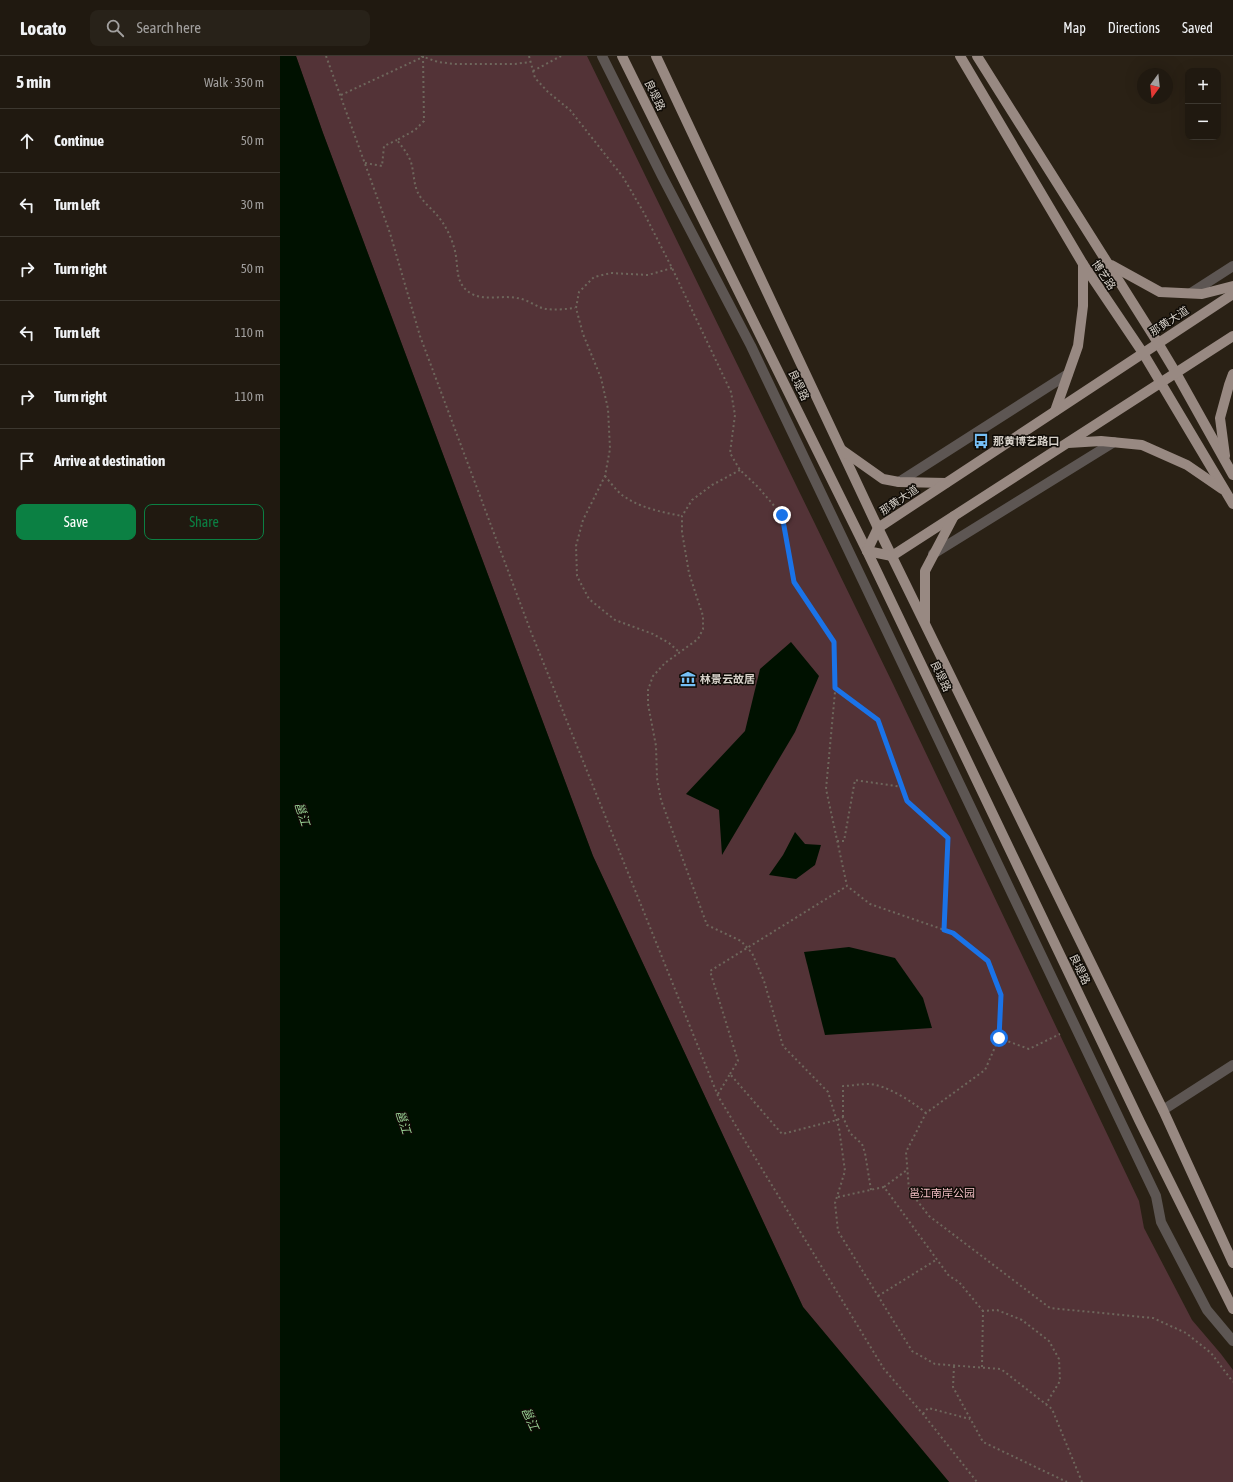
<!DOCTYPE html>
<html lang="en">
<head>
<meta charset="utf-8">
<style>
	body { margin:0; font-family:"Asap Condensed","Noto Sans SC",sans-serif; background:#282219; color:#f1f3f6 }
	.controls { position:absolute; right:12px; top:12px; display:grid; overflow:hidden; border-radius:8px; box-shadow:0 4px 16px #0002 }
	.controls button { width:36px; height:36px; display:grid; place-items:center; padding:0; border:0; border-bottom:1px solid #3d3830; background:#201910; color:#f1f3f6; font:20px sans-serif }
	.compass { position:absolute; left:857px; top:12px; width:36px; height:36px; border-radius:50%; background:#201910; box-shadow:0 4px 16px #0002; rotate:195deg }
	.stop { position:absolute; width:12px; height:12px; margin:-9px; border:3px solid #1a73e8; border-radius:50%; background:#fff }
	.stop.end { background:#1a73e8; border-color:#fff; box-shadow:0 1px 4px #0008 }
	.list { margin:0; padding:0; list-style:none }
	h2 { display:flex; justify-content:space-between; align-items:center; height:52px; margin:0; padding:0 16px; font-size:17px }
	h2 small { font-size:13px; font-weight:400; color:#a2a09f }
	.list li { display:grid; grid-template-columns:26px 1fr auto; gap:12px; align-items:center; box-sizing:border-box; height:64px; padding:0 16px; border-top:1px solid #3d3830 }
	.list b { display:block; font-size:15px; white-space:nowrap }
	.list em { font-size:13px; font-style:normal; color:#a2a09f }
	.actions { display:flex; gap:8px; padding:12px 16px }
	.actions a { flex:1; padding:9px 0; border:1px solid #0b8043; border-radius:8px; text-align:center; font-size:14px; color:#0b8043 }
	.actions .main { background:#0b8043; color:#fff }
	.icon { flex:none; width:22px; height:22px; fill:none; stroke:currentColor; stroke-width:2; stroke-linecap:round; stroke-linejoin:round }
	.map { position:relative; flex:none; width:953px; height:1426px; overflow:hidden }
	header { display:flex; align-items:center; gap:24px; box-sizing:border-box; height:56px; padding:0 20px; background:#201910; border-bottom:1px solid #3d3830 }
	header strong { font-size:19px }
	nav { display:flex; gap:22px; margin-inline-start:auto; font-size:14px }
	.search { width:280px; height:36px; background:#282219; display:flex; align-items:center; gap:10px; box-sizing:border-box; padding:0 14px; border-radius:8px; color:#a2a09f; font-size:15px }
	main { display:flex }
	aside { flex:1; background:#201910 }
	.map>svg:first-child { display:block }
</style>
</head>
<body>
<header>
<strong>Locato</strong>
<div class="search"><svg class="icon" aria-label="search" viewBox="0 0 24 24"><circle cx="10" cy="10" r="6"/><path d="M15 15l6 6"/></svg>Search here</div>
<nav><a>Map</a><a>Directions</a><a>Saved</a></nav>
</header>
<main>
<aside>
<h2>5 min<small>Walk · 350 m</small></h2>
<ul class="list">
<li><svg class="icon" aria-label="ahead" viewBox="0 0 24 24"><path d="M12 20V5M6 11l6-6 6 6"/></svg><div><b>Continue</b></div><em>50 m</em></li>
<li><svg class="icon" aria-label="left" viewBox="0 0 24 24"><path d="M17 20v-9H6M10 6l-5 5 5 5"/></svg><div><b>Turn left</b></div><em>30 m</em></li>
<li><svg class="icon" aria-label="right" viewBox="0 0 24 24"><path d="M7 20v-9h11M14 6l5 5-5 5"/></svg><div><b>Turn right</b></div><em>50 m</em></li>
<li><svg class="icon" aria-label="left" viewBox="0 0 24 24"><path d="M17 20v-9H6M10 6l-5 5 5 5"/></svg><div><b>Turn left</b></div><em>110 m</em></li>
<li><svg class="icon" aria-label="right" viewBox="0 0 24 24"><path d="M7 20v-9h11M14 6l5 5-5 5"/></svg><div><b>Turn right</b></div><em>110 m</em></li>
<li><svg class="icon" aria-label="arrive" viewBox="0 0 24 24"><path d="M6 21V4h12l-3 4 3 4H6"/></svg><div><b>Arrive at destination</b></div></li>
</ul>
<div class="actions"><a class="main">Save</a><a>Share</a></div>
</aside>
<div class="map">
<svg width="953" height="1426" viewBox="0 0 953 1426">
	<rect width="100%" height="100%" fill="#2a2115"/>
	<path fill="#533337" d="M16 0H307L613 628 859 1145 864 1172 912 1264 941 1298 953 1314V1426H669L523 1251 313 800 43 77Z"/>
	<g fill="#010">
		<path d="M0 0H16L43 77 313 800 523 1251 669 1426H0Z"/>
		<path d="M511 586 539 620 515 676 442 799 439 754 406 738 465 675 480 613Z"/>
		<path d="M515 776 525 788 541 789 535 809 516 823 489 819 503 799Z"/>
		<path d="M569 891 615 902 643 942 652 972 545 979 524 896Z"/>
	</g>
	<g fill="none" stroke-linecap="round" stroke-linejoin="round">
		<g stroke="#6e675c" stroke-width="2" stroke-dasharray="2 3" stroke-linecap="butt">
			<path d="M46 0 110 177 140 280 251 576 438 1040 468 1090 604 1313 643 1358 697 1426"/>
			<path d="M141 0 158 6 175 8H235L250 6"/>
			<path d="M143 0 144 65 135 74 117 84C123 92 130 100 132 110 134 119 134 129 138 137 142 145 150 151 156 158 165 168 172 182 175 195 179 212 174 228 192 238 205 245 222 239 237 242 246 243 254 249 262 252 273 255 285 253 295 252"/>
			<path d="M249 0 255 22 268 36 290 54 343 121 364 157 392 212 451 336 455 359 450 397 460 414 478 431 502 459 514 526 554 586 555 636 546 733 567 830 590 848 673 877 708 905 721 939 719 982 705 1014 646 1057 626 1096 629 1134 649 1160 770 1252 873 1262 906 1277 931 1297 953 1326"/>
			<path d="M253 15 281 0"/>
			<path d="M61 39 143 1"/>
			<path d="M85 107 102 110 104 90 117 84"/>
			<path d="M392 212 368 219 331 217 314 221 299 236 296 252 303 278 321 322 328 353 330 393 325 420 303 464 296 490 297 520 309 543 335 564 373 578 389 587 399 596"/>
			<path d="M460 414 432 429 412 444 402 460V476L409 517 423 560V573L418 583 385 607 373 620 368 634V648L376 690 377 722 381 744 427 869 461 885 472 897 484 925 503 990 548 1036 559 1072 565 1115 555 1147 558 1175 632 1295 655 1308 721 1313 772 1353 802 1426"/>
			<path d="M325 420C330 426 336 434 342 439 360 452 381 456 402 460"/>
			<path d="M555 631 598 664 627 745 668 782 664 874"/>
			<path d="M557 785H564L575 724 622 731"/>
			<path d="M719 982 749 993 780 978"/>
			<path d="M450 1018 458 1005 430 915 567 830"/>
			<path d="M438 1038 450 1018 502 1078 557 1064 563 1061 570 1077 582 1088 585 1097 591 1134"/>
			<path d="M563 1061V1030C571 1030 579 1028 588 1028 605 1028 633 1046 646 1057"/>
			<path d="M604 1131 627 1114"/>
			<path d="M558 1141 604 1131 669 1220 679 1226 703 1255"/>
			<path d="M598 1240 656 1204"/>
			<path d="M674 1310 673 1331 703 1386 787 1426"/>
			<path d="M702 1311 703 1255 717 1254 742 1264 769 1285 779 1303 780 1325 766 1348"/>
			<path d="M643 1358 648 1352 690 1363"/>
		</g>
		<g stroke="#5d5653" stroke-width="10">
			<path d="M322 0 382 120 471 290 876 1140 881 1166 927 1254 953 1285"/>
			<path d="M911 237 953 210"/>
			<path d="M619 426 788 318"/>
			<path d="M653 498 834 386"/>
			<path d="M883 1054 953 1009"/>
		</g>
		<g stroke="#988982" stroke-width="10">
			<path d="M342 0 587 495 860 1066 953 1253"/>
			<path d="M376 0 598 472 883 1054 953 1207"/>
			<path d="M680 0 803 208 863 297 953 448"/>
			<path d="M697 0 878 287 896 317 953 419"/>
			<path d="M831 209 880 236 922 238 953 230"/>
			<path d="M775 355 798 290 803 250V208"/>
			<path d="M788 387 821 385 862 389 907 409 942 433"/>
			<path d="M562 394 603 423 619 426 666 427"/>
			<path d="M945 400 940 362 949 329 953 318"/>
			<path d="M587 495 598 472 953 238"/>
			<path d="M587 495 612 500 953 280"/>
			<path d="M645 565V515L674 460"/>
		</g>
	</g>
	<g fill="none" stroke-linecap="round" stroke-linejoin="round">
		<path stroke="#1a73e8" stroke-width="5" d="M502 459 514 526 554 586 555 632 598 664 627 745 668 782 664 874 673 877 708 905 721 939 719 982"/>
	</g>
	<defs>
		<symbol id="bus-bare" viewBox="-9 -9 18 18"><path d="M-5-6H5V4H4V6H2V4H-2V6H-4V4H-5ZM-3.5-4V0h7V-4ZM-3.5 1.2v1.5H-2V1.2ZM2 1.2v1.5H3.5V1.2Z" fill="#76c0f7" stroke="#0f0b06" stroke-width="2.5" paint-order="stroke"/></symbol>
		<symbol id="museum-bare" viewBox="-9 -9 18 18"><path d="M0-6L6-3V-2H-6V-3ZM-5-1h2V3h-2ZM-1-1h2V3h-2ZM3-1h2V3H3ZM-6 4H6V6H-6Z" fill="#76c0f7" stroke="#0f0b06" stroke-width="2.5" paint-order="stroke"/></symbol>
	</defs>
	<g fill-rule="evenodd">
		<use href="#bus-bare" x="690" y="374" width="22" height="22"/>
		<use href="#museum-bare" x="397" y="612" width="22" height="22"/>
	</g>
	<g text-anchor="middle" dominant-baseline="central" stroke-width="3" stroke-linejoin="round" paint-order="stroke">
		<g font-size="11" fill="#d7d1c9" stroke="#0f0b06">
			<text transform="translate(375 39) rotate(64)">良堤路</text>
			<text transform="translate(824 219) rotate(56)">博艺路</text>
			<text transform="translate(889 265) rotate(-33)">那黄大道</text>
			<text transform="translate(519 329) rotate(64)">良堤路</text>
			<text transform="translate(619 444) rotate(-34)">那黄大道</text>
			<text transform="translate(661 620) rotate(64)">良堤路</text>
			<text transform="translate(800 913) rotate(64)">良堤路</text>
		</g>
		<g font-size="11" font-weight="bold" fill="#d7d1c9" stroke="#0f0b06" text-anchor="start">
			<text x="713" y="385">那黄博艺路口</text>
			<text x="420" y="623">林景云故居</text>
		</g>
		<g font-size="11" fill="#f4bfc5" stroke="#0f0b06">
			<text x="662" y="1137">邕江南岸公园</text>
		</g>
		<g font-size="12" font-style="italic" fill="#9cd597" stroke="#0f0b06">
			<text transform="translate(22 758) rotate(72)">邕江</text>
			<text transform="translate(123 1066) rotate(72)">邕江</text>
			<text transform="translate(250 1363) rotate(65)">邕江</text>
		</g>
	</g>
</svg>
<div class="controls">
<button>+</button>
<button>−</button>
</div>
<svg class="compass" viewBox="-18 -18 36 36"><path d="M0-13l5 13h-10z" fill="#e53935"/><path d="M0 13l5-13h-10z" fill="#a2a09f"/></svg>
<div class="stop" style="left:719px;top:982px"></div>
<div class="stop end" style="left:502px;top:459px"></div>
</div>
</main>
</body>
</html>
